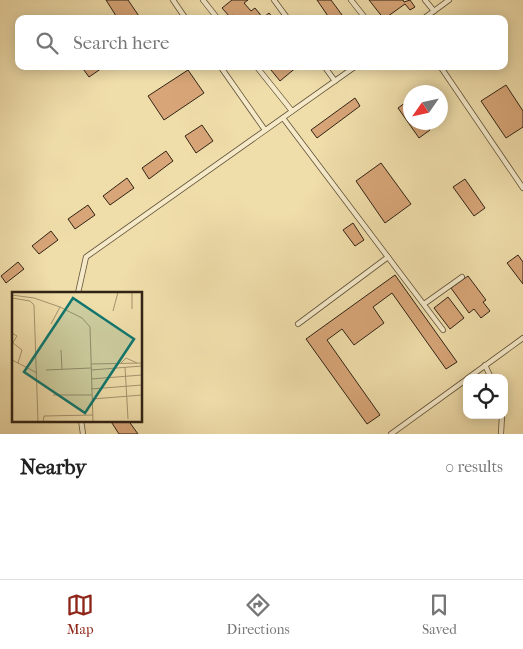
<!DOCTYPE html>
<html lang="en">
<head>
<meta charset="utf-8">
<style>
	body { margin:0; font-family:"IM FELL French Canon",serif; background:#f2f2f2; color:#222 }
	.controls { position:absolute; right:15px; bottom:15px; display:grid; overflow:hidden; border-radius:10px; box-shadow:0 2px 12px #0003 }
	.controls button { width:45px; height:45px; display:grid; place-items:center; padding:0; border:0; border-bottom:1px solid #e0e0e0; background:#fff; color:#222; font:25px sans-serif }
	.compass { position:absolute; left:403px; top:85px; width:45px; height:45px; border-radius:50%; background:#fff; box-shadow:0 2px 12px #0003; rotate:236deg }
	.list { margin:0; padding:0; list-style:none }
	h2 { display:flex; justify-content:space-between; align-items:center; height:65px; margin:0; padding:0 20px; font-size:21px }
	h2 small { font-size:16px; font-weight:400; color:#767676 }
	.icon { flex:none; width:28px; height:28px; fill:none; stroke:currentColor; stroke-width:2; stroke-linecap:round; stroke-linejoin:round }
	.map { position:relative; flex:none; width:523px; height:434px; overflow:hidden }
	.search { position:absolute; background:#fff; box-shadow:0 2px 12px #0003; left:15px; right:15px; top:15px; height:55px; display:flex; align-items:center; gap:12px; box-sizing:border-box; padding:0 18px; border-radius:10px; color:#767676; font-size:19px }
	.sheet { height:145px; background:#fff }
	nav { display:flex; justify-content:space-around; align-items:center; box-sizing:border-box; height:70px; border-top:1px solid #e0e0e0; background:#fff; font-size:14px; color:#767676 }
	nav a { display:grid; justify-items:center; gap:2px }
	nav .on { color:#8f2418 }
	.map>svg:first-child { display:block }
</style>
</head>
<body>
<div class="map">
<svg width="523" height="434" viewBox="0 0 523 434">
	<rect width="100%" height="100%" fill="#efddaa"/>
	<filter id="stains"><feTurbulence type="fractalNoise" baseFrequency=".004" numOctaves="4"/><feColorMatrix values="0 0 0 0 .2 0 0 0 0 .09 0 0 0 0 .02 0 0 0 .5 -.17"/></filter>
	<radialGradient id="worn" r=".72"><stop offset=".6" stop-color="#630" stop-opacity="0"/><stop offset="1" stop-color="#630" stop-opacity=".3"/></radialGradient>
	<g fill="#d7a577" stroke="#312315">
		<path d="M106 0H128L141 19H118Z"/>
		<path d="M232 0H248L244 3 251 11 255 8 263 18 269 13 274 19H267L265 17 262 19H235L233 15 230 17 222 8Z"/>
		<path d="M317 0H331L345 19H330Z"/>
		<path d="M369 0H403L404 2 410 0 415 7 410 10 405 4 384 19Z"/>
		<path d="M81 66H105L89 77Z"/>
		<path d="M272 66H298L280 81 271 70 273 68Z"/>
		<path d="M188 70 204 93 164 120 148 96Z"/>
		<path d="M506 85 523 111V127L506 138 481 101Z"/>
		<path d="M355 98 360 106 317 138 311 130Z"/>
		<path d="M409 100 410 102V122H425L430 130 419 138 398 108Z"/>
		<path d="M202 125 213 141 196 153 185 136Z"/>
		<path d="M166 151 173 161 149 179 142 168Z"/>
		<path d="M381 163 411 204 385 223 356 181Z"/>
		<path d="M127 178 134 188 110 205 103 196Z"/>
		<path d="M465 179 485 208 474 216 453 187Z"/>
		<path d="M88 205 95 215 75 229 68 219Z"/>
		<path d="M353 223 364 240 355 246 343 230Z"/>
		<path d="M51 231 58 240 39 254 32 246Z"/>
		<path d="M518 255 523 262V284L507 263Z"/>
		<path d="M18 262 24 269 6 283 1 276Z"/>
		<path d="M395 275 457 362 446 369 392 293 373 307 384 323 354 345 342 329 327 340 380 415 367 424 306 339Z"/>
		<path d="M468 276 486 300 483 302 490 311 481 318 474 309 469 313 451 288Z"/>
		<path d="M448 297 464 318 450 329 434 308Z"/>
		<path d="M110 420H128L138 434H119Z"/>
	</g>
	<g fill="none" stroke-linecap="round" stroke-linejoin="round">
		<defs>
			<g id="service">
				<path d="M173 0 186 19"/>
				<path d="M203 0 218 19"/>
				<path d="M274 0 288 19"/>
				<path d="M351 0 366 19"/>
				<path d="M425 0 434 11"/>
				<path d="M423 19 449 0"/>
				<path d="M220 66 265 130"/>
				<path d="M256 66 292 111"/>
				<path d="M324 66 335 81"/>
				<path d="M440 66 523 188"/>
				<path d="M283 118 443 330"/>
				<path d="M78 293 86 257 356 66"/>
				<path d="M424 304 462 277"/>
				<path d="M298 324 388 257"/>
				<path d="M485 365 491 378"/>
				<path d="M468 378 523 338"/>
				<path d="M81 420 83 434"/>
				<path d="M391 434 467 379"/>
				<path d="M501 434 502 415"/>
			</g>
		</defs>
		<use href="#service" stroke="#60523a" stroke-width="6"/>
		<use href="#service" stroke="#f5e9c8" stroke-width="4.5"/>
	</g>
	<g transform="translate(12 292)">
		<rect width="130" height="130" fill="#efddaa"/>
		<path fill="none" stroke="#a3936e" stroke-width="1" d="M120 0V17M0 3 22 6 48 15 70 26 78 35 81 130M0 6 18 9 22 13 26 130M101 19 106 0M39 32 48 15M0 41 5 44 0 52M49 58 50 77M0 68 6 71 10 58 1 51M6 71 25 81M79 72 130 71M108 72 114 66 125 71M113 75 116 127M34 78 79 76M79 78 130 74M79 87 130 83M79 97 130 93M41 103H80M80 107 130 103M31 130 32 124 81 123"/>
		<path fill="#0f766e" fill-opacity="0.15" stroke="#0f766e" stroke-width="2.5" d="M61 6 122 47 73 121 12 80Z"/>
		<rect width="130" height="130" fill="none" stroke="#312315" stroke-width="2.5"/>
	</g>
	<rect width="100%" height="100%" filter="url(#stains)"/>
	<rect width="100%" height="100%" fill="url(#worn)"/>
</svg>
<div class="controls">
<button><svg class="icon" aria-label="locate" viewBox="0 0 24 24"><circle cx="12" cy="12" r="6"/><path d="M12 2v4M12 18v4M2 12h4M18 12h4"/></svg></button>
</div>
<svg class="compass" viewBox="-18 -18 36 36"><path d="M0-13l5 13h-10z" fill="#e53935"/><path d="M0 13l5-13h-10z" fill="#767676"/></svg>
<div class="search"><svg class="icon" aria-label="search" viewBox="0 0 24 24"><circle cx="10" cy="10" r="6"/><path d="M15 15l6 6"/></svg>Search here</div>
</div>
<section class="sheet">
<h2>Nearby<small>0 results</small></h2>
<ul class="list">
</ul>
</section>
<nav>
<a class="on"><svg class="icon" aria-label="map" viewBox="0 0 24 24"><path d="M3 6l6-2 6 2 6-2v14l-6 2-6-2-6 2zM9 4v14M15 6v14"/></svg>Map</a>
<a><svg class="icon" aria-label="directions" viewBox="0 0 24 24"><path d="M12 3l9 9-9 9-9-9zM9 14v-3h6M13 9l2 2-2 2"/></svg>Directions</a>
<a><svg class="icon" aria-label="saved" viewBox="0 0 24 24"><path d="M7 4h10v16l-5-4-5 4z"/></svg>Saved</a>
</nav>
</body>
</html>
